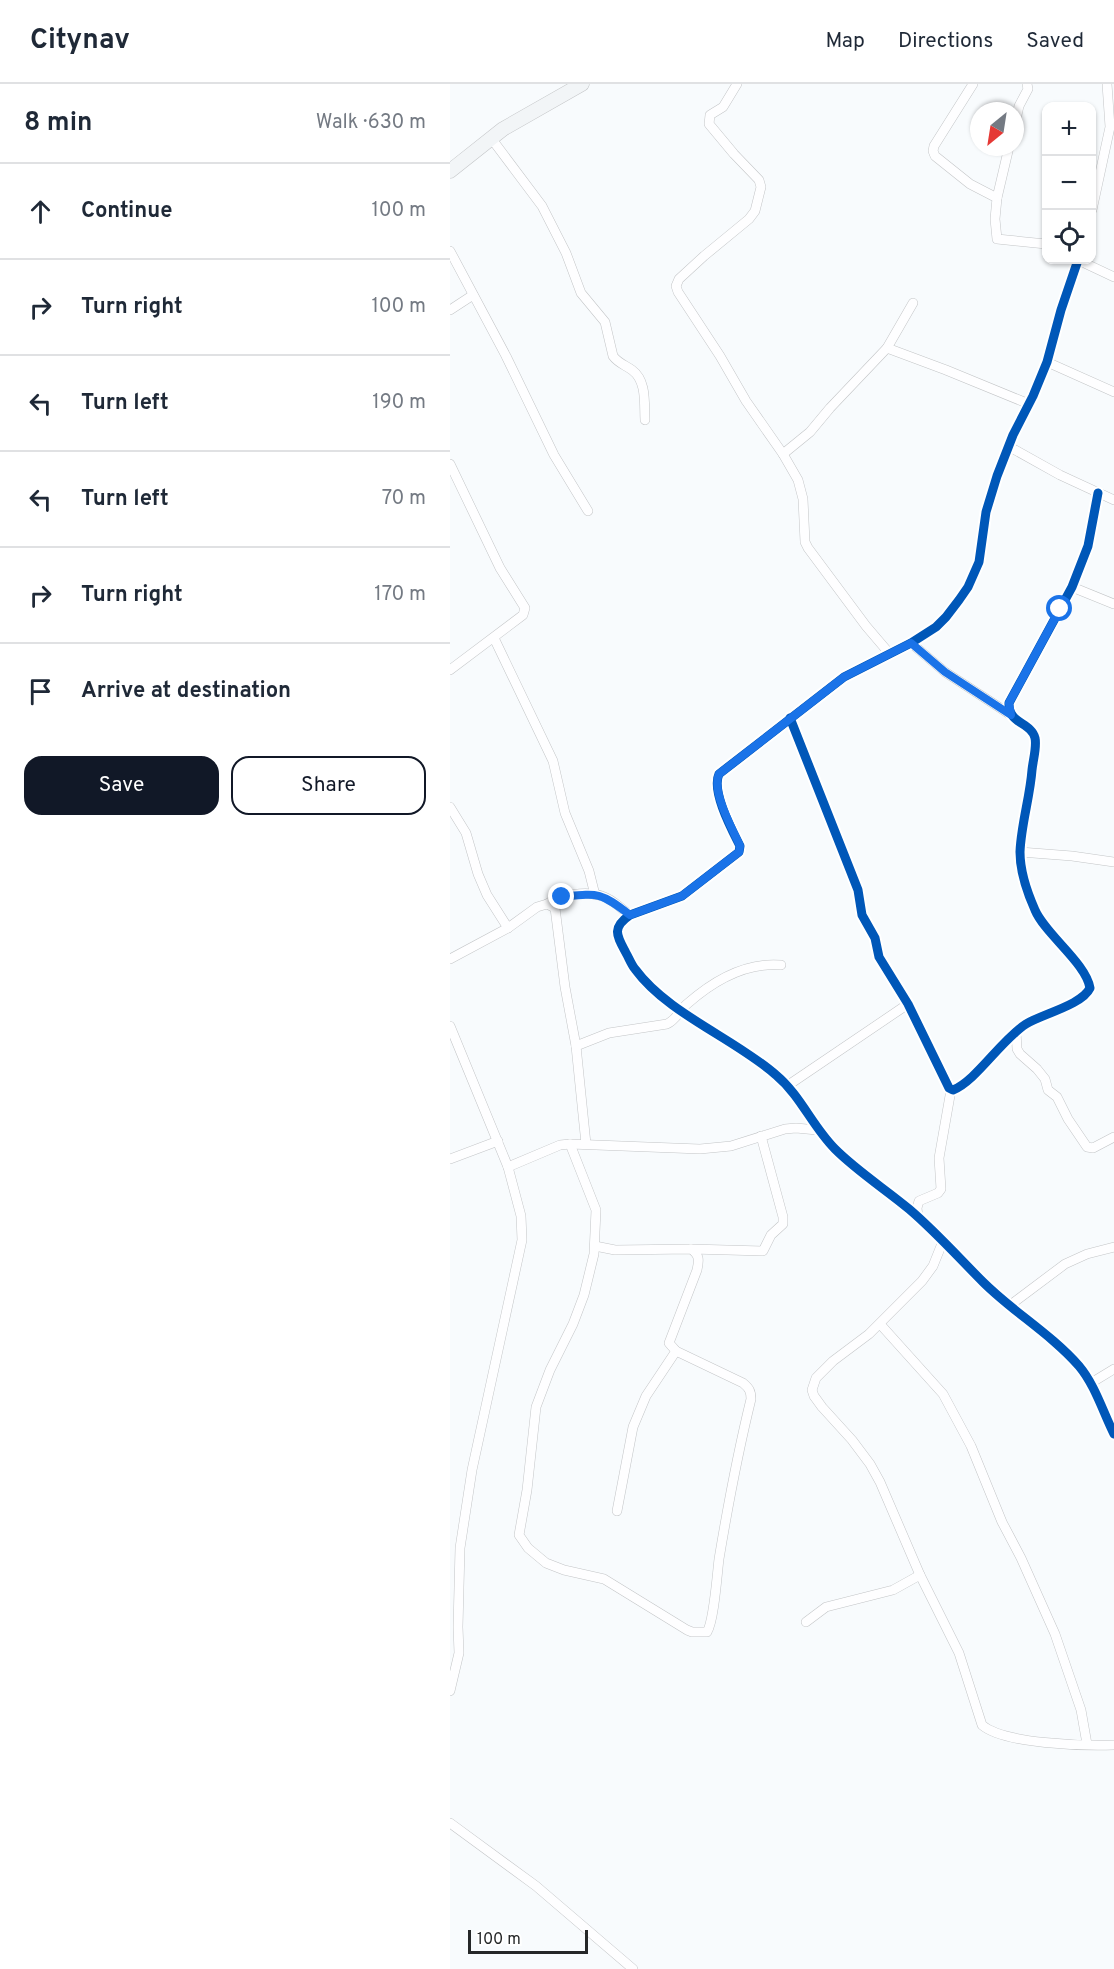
<!DOCTYPE html>
<html lang="en">
<head>
<meta charset="utf-8">
<style>
	body { margin:0; font-family:Overpass,sans-serif; background:#f6f6f7; color:#1f2937 }
	.controls { position:absolute; right:18px; top:18px; display:grid; overflow:hidden; border-radius:12px; box-shadow:0 2px 4px #0004 }
	.controls button { width:54px; height:54px; display:grid; place-items:center; padding:0; border:0; border-bottom:2px solid #e0e1e3; background:#fff; color:#1f2937; font:30px sans-serif }
	.compass { position:absolute; left:520px; top:18px; width:54px; height:54px; border-radius:50%; background:#fff; box-shadow:0 2px 4px #0004; rotate:210deg }
	.scale { position:absolute; left:18px; bottom:15px; width:120px; box-sizing:border-box; padding-left:6px; border:3px solid #252728; border-top:0; font-size:16px; line-height:21px; white-space:nowrap; color:#252728; -webkit-text-stroke:4px #fff; paint-order:stroke }
	.stop { position:absolute; width:18px; height:18px; margin:-14px; border:4px solid #1a73e8; border-radius:50%; background:#fff }
	.stop.end { background:#1a73e8; border-color:#fff; box-shadow:0 2px 6px #0008 }
	.list { margin:0; padding:0; list-style:none }
	h2 { display:flex; justify-content:space-between; align-items:center; height:78px; margin:0; padding:0 24px; font-size:26px }
	h2 small { font-size:20px; font-weight:400; color:#747a83 }
	.list li { display:grid; grid-template-columns:39px 1fr auto; gap:18px; align-items:center; box-sizing:border-box; height:96px; padding:0 24px; border-top:2px solid #e0e1e3 }
	.list b { display:block; font-size:22px; white-space:nowrap }
	.list em { font-size:20px; font-style:normal; color:#747a83 }
	.actions { display:flex; gap:12px; padding:18px 24px }
	.actions a { flex:1; padding:14px 0; border:2px solid #111827; border-radius:18px; text-align:center; font-size:21px; color:#111827 }
	.actions .main { background:#111827; color:#fff }
	.icon { flex:none; width:33px; height:33px; fill:none; stroke:currentColor; stroke-width:2; stroke-linecap:round; stroke-linejoin:round }
	.map { position:relative; flex:none; width:664px; height:1885px; overflow:hidden }
	header { display:flex; align-items:center; gap:36px; box-sizing:border-box; height:84px; padding:0 30px; background:#fff; border-bottom:2px solid #e0e1e3 }
	header strong { font-size:28px }
	nav { display:flex; gap:33px; margin-inline-start:auto; font-size:21px }
	main { display:flex }
	aside { flex:1; background:#fff }
	.map>svg:first-child { display:block }
</style>
</head>
<body>
<header>
<strong>Citynav</strong>
<nav><a>Map</a><a>Directions</a><a>Saved</a></nav>
</header>
<main>
<aside>
<h2>8 min<small>Walk · 630 m</small></h2>
<ul class="list">
<li><svg class="icon" aria-label="ahead" viewBox="0 0 24 24"><path d="M12 20V5M6 11l6-6 6 6"/></svg><div><b>Continue</b></div><em>100 m</em></li>
<li><svg class="icon" aria-label="right" viewBox="0 0 24 24"><path d="M7 20v-9h11M14 6l5 5-5 5"/></svg><div><b>Turn right</b></div><em>100 m</em></li>
<li><svg class="icon" aria-label="left" viewBox="0 0 24 24"><path d="M17 20v-9H6M10 6l-5 5 5 5"/></svg><div><b>Turn left</b></div><em>190 m</em></li>
<li><svg class="icon" aria-label="left" viewBox="0 0 24 24"><path d="M17 20v-9H6M10 6l-5 5 5 5"/></svg><div><b>Turn left</b></div><em>70 m</em></li>
<li><svg class="icon" aria-label="right" viewBox="0 0 24 24"><path d="M7 20v-9h11M14 6l5 5-5 5"/></svg><div><b>Turn right</b></div><em>170 m</em></li>
<li><svg class="icon" aria-label="arrive" viewBox="0 0 24 24"><path d="M6 21V4h12l-3 4 3 4H6"/></svg><div><b>Arrive at destination</b></div></li>
</ul>
<div class="actions"><a class="main">Save</a><a>Share</a></div>
</aside>
<div class="map">
<svg width="664" height="1885" viewBox="0 0 664 1885">
	<rect width="100%" height="100%" fill="#f8fbfd"/>
	<g fill="none" stroke-linecap="round" stroke-linejoin="round">
		<defs>
			<g id="street">
				<path d="M287 0 273 23 260 31 259 40 284 70 309 96 311 103 305 127 299 135 254 172 229 195 226 202 228 208 270 272 296 317 333 370 348 396 353 415 355 458 358 464 416 542 439 569"/>
				<path d="M523 0 484 62 483 67 485 72 520 100 547 114 545 135 547 155 596 160"/>
				<path d="M565 40 569 22 578 5 577 0"/>
				<path d="M41 54 92 122 116 169 131 209 155 238 163 272C168 279 175 281 182 286 197 297 194 319 195 336"/>
				<path d="M547 114 559 63"/>
				<path d="M642 126 660 43 657 0"/>
				<path d="M0 167 56 272 104 371 138 427"/>
				<path d="M628 176 611 226 597 278 583 312 563 351 547 392 536 428 529 478 518 503 509 516 496 533 486 543 461 559 394 593 269 690C261 707 282 746 290 762L289 768 232 812 180 831C161 844 167 852 176 869 179 874 181 880 185 885 218 930 284 954 326 991 351 1012 362 1042 385 1065 407 1087 435 1105 459 1125 486 1148 509 1174 533 1198 563 1228 601 1250 629 1282 645 1301 653 1328 664 1350"/>
				<path d="M628 176 664 193"/>
				<path d="M0 226 23 211"/>
				<path d="M437 264 496 286 579 320"/>
				<path d="M597 278 664 308"/>
				<path d="M558 362 610 391 664 416"/>
				<path d="M333 370 360 348 380 324 437 264 463 219"/>
				<path d="M0 380 50 484 75 524 73 531 0 586"/>
				<path d="M622 503 664 520"/>
				<path d="M44 554 103 677 115 729 139 787 145 811"/>
				<path d="M461 559 495 588 561 631"/>
				<path d="M340 634 408 806 412 831 425 854 429 873 458 920 499 1004 503 1006C526 997 551 956 576 940 592 930 632 921 640 904 636 879 595 850 585 826 577 808 570 788 570 768 571 741 580 713 582 686 583 676 587 663 585 654 581 638 558 640 559 619L622 503 638 462 648 409"/>
				<path d="M0 723 16 749 28 790 37 811 58 844"/>
				<path d="M570 768 622 772 664 778"/>
				<path d="M97 820C110 810 137 807 152 812 163 815 171 825 180 831"/>
				<path d="M0 875 58 844 87 823 97 820 105 824 115 903 126 962 136 1060"/>
				<path d="M0 942 58 1083 71 1132 72 1156 22 1386 10 1464 8 1543 9 1569 0 1607"/>
				<path d="M566 948 567 965 570 970 587 985 595 995 598 1006 607 1013 618 1035 637 1063 643 1064 664 1053"/>
				<path d="M126 962 159 949 217 940C226 936 230 926 237 920 263 897 295 878 331 881"/>
				<path d="M337 1002 458 920"/>
				<path d="M120 1060 146 1126 144 1170 134 1211 123 1240 100 1286 86 1323 77 1406 69 1451 78 1464 96 1479 114 1486 154 1495 237 1546 242 1548H257C264 1537 267 1491 269 1475 278 1421 288 1368 301 1315 301 1307 299 1304 293 1299L226 1267"/>
				<path d="M0 1075 48 1057"/>
				<path d="M58 1083 110 1061 120 1060 250 1065 281 1062 335 1045 346 1044 367 1046"/>
				<path d="M468 1133 467 1124 469 1117 488 1109 491 1105 489 1074 501 1006"/>
				<path d="M493 1157 483 1182 472 1197 419 1250 383 1277 366 1294 362 1306 364 1312 372 1323 402 1356 420 1380 430 1398 470 1491 509 1569 532 1641C554 1660 634 1662 664 1661"/>
				<path d="M145 1162 165 1166 241 1165C250 1171 249 1177 247 1186L219 1259 226 1267 196 1312 183 1343 167 1427"/>
				<path d="M241 1165 313 1167 321 1151 333 1140V1133L311 1052"/>
				<path d="M559 1222 615 1180 637 1170 664 1163"/>
				<path d="M430 1240 493 1310 521 1362 552 1438 571 1474 605 1550 631 1626 637 1660"/>
				<path d="M641 1299 664 1285"/>
				<path d="M356 1538 376 1523 443 1506 470 1491"/>
				<path d="M0 1739 86 1802 183 1885"/>
			</g>
			<path id="secondary" d="M0 87 53 45 132 0"/>
		</defs>
		<use href="#street" stroke="#c3c5c7" stroke-width="10"/>
		<use href="#secondary" stroke="#c3c5c7" stroke-width="15"/>
		<use href="#street" stroke="#fefeff" stroke-width="9"/>
		<use href="#secondary" stroke="#f2f5f7" stroke-width="14"/>
		<defs>
			<g id="cycleway">
				<path d="M628 176 611 226 597 278 583 312 563 351 547 392 536 428 529 478 518 503 509 516 496 533 486 543 461 559 394 593 269 690C261 707 282 746 290 762L289 768 232 812 180 831C161 844 167 852 176 869 179 874 181 880 185 885 218 930 284 954 326 991 351 1012 362 1042 385 1065 407 1087 435 1105 459 1125 486 1148 509 1174 533 1198 563 1228 601 1250 629 1282 645 1301 653 1328 664 1350"/>
				<path d="M340 634 408 806 412 831 425 854 429 873 458 920 499 1004 503 1006C526 997 551 956 576 940 592 930 632 921 640 904 636 879 595 850 585 826 577 808 570 788 570 768 571 741 580 713 582 686 583 676 587 663 585 654 581 638 558 640 559 619L622 503 638 462 648 409"/>
			</g>
		</defs>
		<use href="#cycleway" stroke="#fff" stroke-width="13"/>
		<use href="#cycleway" stroke="#0057b8" stroke-width="9"/>
	</g>
	<g fill="none" stroke-linecap="round" stroke-linejoin="round">
		<path stroke="#1a73e8" stroke-width="8" d="M112 813C149 809 150 808 180 831L232 812 289 768 290 762C283 746 261 707 269 690L394 593 461 559 495 588 561 631 559 619 610 525"/>
	</g>
</svg>
<div class="controls">
<button>+</button>
<button>−</button>
<button><svg class="icon" aria-label="locate" viewBox="0 0 24 24"><circle cx="12" cy="12" r="6"/><path d="M12 2v4M12 18v4M2 12h4M18 12h4"/></svg></button>
</div>
<svg class="compass" viewBox="-18 -18 36 36"><path d="M0-13l5 13h-10z" fill="#e53935"/><path d="M0 13l5-13h-10z" fill="#747a83"/></svg>
<div class="scale">100 m</div>
<div class="stop" style="left:610px;top:525px"></div>
<div class="stop end" style="left:112px;top:813px"></div>
</div>
</main>
</body>
</html>
